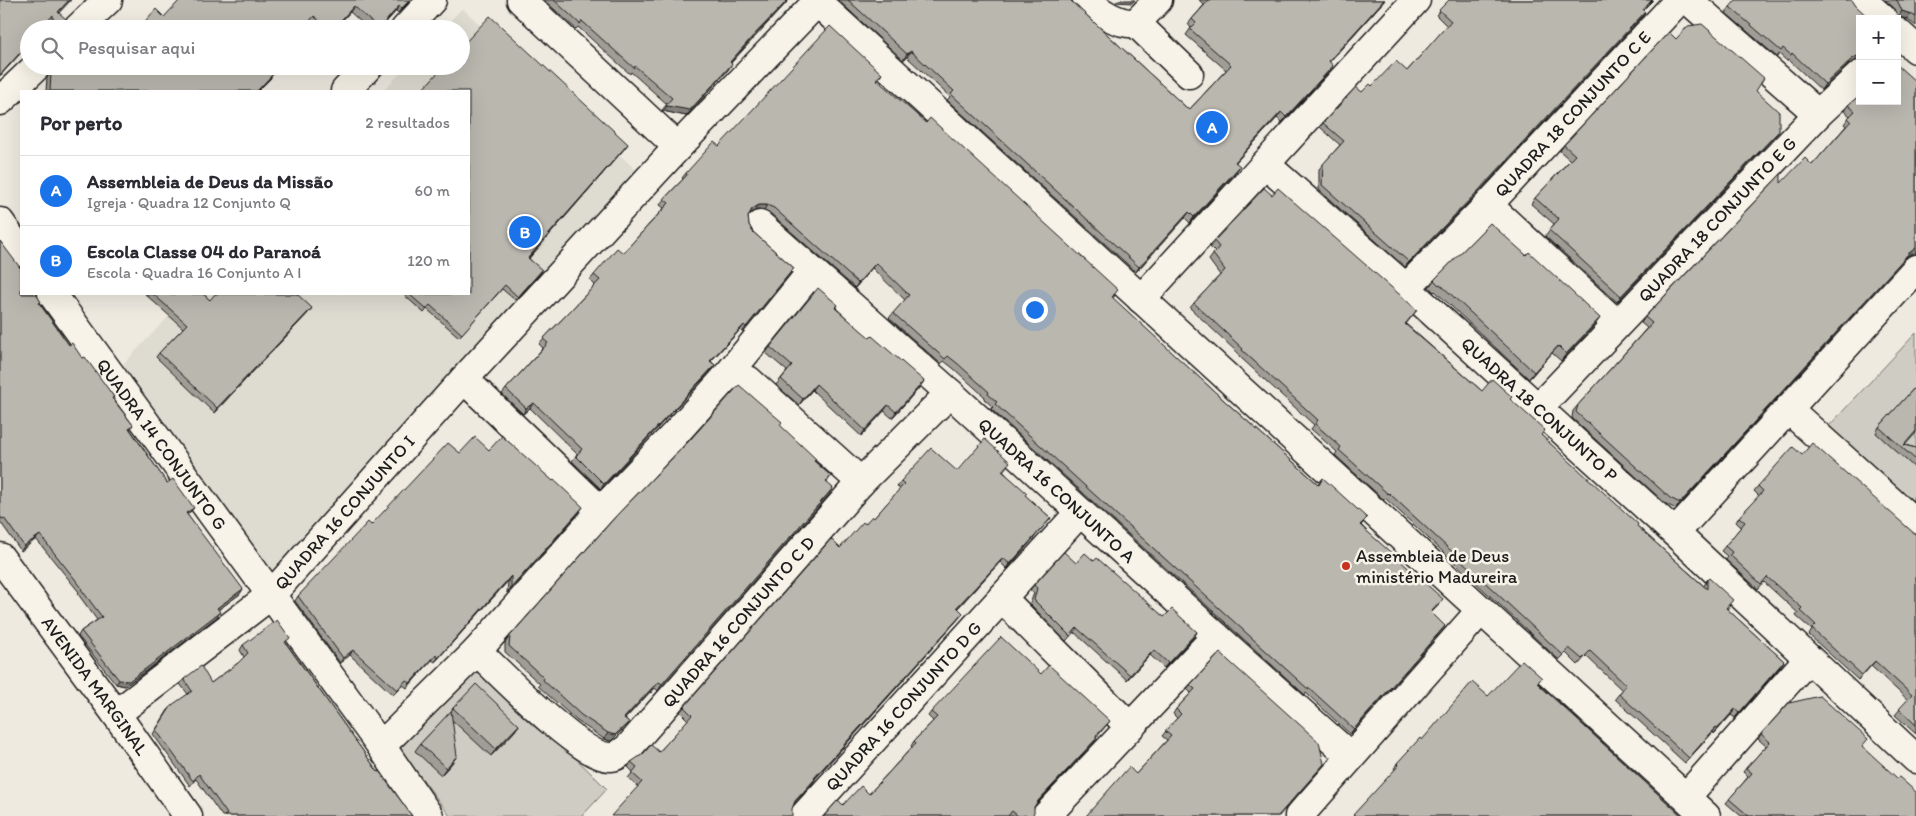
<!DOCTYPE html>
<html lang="pt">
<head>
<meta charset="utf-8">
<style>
	body { margin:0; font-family:Itim,sans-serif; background:#f2f2f3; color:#2b2b33 }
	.controls { position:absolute; right:15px; top:15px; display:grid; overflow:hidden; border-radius:0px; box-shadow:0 5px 20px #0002 }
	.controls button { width:45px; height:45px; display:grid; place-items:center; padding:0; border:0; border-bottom:1px solid #e1e1e2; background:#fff; color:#2b2b33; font:25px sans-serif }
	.you { position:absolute; left:1034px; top:309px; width:18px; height:18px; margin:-12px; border:4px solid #fff; border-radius:50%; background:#1a73e8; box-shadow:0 0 0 8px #1a73e833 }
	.badge { display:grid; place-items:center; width:32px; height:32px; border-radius:50%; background:#1a73e8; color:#fff; font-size:16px; font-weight:700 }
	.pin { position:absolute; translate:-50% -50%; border:2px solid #fff; box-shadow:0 1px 5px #0006 }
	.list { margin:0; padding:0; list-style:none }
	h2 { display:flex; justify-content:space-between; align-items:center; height:65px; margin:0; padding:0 20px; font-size:21px }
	h2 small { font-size:16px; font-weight:400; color:#7c7c81 }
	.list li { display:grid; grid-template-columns:32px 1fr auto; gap:15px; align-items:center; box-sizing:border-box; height:70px; padding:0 20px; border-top:1px solid #e1e1e2 }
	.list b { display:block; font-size:19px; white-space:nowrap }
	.list p { margin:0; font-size:16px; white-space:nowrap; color:#7c7c81 }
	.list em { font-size:16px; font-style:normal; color:#7c7c81 }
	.icon { flex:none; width:28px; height:28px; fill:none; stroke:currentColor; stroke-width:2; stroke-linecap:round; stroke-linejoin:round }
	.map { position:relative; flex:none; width:1916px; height:816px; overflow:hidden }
	.search { position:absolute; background:#fff; box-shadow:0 5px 20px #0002; left:20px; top:20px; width:450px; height:55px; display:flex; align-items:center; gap:12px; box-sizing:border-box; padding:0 18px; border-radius:28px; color:#7c7c81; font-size:19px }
	.panel { position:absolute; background:#fff; box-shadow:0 5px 20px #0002; left:20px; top:90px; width:450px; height:205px; border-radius:0px }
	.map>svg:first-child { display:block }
</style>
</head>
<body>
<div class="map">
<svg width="1916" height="816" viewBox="0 0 1916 816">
	<rect width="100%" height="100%" fill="#eeeae0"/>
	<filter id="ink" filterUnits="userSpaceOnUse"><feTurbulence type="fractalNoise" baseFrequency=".02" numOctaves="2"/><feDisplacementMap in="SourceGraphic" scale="10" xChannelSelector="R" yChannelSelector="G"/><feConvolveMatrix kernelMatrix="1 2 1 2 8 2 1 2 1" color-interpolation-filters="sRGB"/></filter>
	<g filter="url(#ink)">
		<path fill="#dedbd1" d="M462 8 637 171 274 569H252L112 376 190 294H469V91H383L407 66H461V29H443Z"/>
		<g fill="#cfccc3" stroke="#767470">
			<path d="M1916 333V508L1828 427Z"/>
			<path d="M472 668 543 726 607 789 582 816H450L400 749Z"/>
		</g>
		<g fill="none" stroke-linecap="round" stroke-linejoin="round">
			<defs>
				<g id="minor">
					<path d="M521 0 678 147"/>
					<path d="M815 0 1706 816"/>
					<path d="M1087 0C1099 12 1119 25 1136 23L1158 0"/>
					<path d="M1688 0 1818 114"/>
					<path d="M1862 0 1883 19"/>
					<path d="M1136 23 1189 74"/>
					<path d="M77 29 108 0"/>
					<path d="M405 29 432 0"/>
					<path d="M1897 32 1916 49"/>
					<path d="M345 91 369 66"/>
					<path d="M0 101 37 66"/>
					<path id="s1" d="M1265 164 1406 288 1675 533 1916 759"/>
					<path d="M1488 205 1617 324"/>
					<path d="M0 222 21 252"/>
					<path id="s2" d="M760 225 950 393 1216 636 1351 757"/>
					<path id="s3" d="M1406 288 1488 205 1679 0"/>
					<path id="s4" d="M52 294 381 746 429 816"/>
					<path d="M1141 299 1416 0"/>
					<path d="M726 377 734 374 748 380 861 482"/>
					<path d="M464 379 601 511"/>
					<path id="s5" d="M1538 408 1818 114 1860 75"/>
					<path d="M1788 409 1916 524"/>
					<path d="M1675 533 1916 269"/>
					<path id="s6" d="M0 557 116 714 188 816"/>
					<path d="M1002 598 1129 726"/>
					<path id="s7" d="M477 651C500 673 583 759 611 757 617 757 623 751 628 748L861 482 950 393"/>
					<path id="s8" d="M116 714 271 595 464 379 678 147 817 2"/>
					<path d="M381 746 477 651 601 511 673 436 726 377 812 271"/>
					<path d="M1686 797 1808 659"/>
					<path id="s9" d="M804 816 1080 512"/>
					<path d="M1046 816 1216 636"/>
					<path d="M1299 816 1481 610"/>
				</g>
			</defs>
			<use href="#minor" stroke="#1c1c1c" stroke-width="31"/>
			<use href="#minor" stroke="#f7f3e8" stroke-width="28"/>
		</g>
		<g fill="#a09d96" stroke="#1c1c1c">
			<path d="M0 0 59 13 66 29H49L50 21Z"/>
			<path d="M411 0 398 13 396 11 380 29H369L350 12 334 29H318L311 22 164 17Z"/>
			<path d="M544 0H789L731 63 728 70 686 116 663 111 662 110 667 104 631 72 630 74 578 27 576 29Z"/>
			<path d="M838 0H1070L1189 110 1226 70 1186 35 1191 28 1188 24 1192 19 1204 5 1199 0H1385L1329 62V71L1282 123 1277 118 1236 162V172L1190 223 1185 218 1136 272 947 100 950 97 907 57 903 60Z"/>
			<path d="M1449 0H1653L1643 10 1642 17 1477 194 1405 267 1319 190V169L1340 145 1320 127 1323 123 1372 86 1407 71 1447 26 1436 15Z"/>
			<path d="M1885 0H1916V26L1907 19 1898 17 1893 7Z"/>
			<path d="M1730 7 1857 60 1849 64 1821 90 1788 59 1787 61 1779 54 1777 57 1726 13Z"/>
			<path d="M1676 39 1756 91 1779 131 1775 136 1617 302 1545 236 1554 224 1531 204 1535 198 1570 160 1560 151 1564 145Z"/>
			<path d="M52 66H269L271 78 258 91H46L47 78 52 70Z"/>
			<path d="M882 74 877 81 1115 296 1112 298 1227 403 1318 484 1323 478 1363 523 1361 525 1439 605 1431 613 1441 631 1350 734 1306 693 1305 695 991 409 993 407 984 399 985 397 953 368 944 361 941 364 889 318 905 300 872 268 855 288 770 213 764 210H756L750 213 748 217 749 225 753 232 794 268 742 332 740 330 711 361 715 365 711 370 601 489 572 461 577 454 530 408 523 414 502 394 506 389 543 348 539 344 543 339 595 285 590 280 594 275 623 253 664 208 660 205 664 199 683 179 682 178 686 173 719 146Z"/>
			<path d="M1916 82V254H1911L1904 258 1676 509 1666 504 1572 418 1573 411 1578 405 1647 328 1641 323 1645 317 1781 183 1812 165 1846 126 1844 124 1850 116 1844 111 1848 105Z"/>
			<path d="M625 148 529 258 540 274 515 300 502 289 459 337 427 309 424 313 403 294H469Z"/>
			<path d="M1272 195 1417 310 1406 324 1482 391 1510 399 1541 435 1637 526 1704 586 1707 580 1730 606 1727 609 1784 661 1780 667 1735 718 1731 715 1714 734 1713 732 1685 763 1615 699 1622 690 1586 656 1578 665 1566 653 1559 660 1385 498 1384 500 1335 455 1337 452 1311 429 1314 425 1239 356V354L1190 308 1194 303 1220 275 1209 260 1215 252 1210 247 1214 241Z"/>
			<path d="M0 241 40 304 69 345 82 358 114 397 113 398 133 425 130 429 167 483 194 508 190 512 187 514 240 594 218 610 217 617 153 666 125 686 116 684 78 636 81 631 97 620 78 594 79 592 36 539 21 551 1 523H0Z"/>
			<path d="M1434 280 1595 325 1561 361 1552 353 1529 379 1435 291 1434 292 1429 287Z"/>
			<path d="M145 294H203L210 300 309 312 214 413 156 357 159 353 183 328Z"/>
			<path d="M838 305 836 308 920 387 892 418 884 411 861 436 812 390 799 405 776 385 787 371 766 353 770 347Z"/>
			<path d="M1916 386V433L1905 445 1916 448V469L1876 433 1879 427Z"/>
			<path d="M780 426 814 461 831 476 827 482 829 495 658 691 655 688 651 693 650 692 625 719 629 722 624 728 611 741 604 739 577 721 538 686 540 684 505 652V643L510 636Z"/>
			<path d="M489 450 579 512 507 593 508 581 435 662 432 660 407 688 403 685 393 695 350 655 340 663 295 601 298 596 371 525 460 453Z"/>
			<path d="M1802 455 1916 535V734L1895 715 1908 700 1871 666 1858 680 1809 635 1812 630 1796 616 1798 613 1764 582 1758 589 1726 560 1728 557 1721 551 1741 527 1736 522 1739 517 1759 496 1754 491 1758 486Z"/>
			<path d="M1007 466 1003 471 1025 496 1051 518 1007 569 1000 562 958 608 963 613 960 617 815 779 812 784 638 787 628 778 633 772 628 767 631 762 659 752 688 720 680 712 684 707 840 548 865 524 874 518 900 489 897 486 901 481 957 471Z"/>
			<path d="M1916 488V503L1913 500Z"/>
			<path d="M1094 561 1164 617 1197 632 1194 637 1164 668 1150 655 1127 680 1074 632 1066 641 1030 604 1034 593 1030 590 1034 585 1076 563Z"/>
			<path d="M286 643 378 772 412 816H222L196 779 190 786 153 734 168 710 188 694 180 684 184 679 211 683 238 663 244 657 240 650 243 645Z"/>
			<path d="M1041 674 1110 721 1096 738H1097L1093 743 1036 804 1034 807 1032 816H824L843 805 869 794 912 747 911 746 914 741 933 721 928 716 931 712Z"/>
			<path d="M1538 683 1682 816H1353L1395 770 1394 769 1397 763 1422 740 1488 696Z"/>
			<path d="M1190 685 1320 768 1279 816H1086L1136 774 1167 740 1162 736 1177 718 1173 714 1176 709 1191 693 1187 689Z"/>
			<path d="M453 708 519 725 514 732 491 756 452 720V763L441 775 415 751 420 744 450 713Z"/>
			<path d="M1761 734 1862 746 1916 816H1741L1726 803 1748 777 1743 772 1746 768 1766 746 1758 739Z"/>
		</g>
		<g fill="#82807a" stroke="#1c1c1c">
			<path d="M69 0H71L55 17 58 12Z"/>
			<path d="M410 0H411L398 13 402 8Z"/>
			<path d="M788 0H789L749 42 726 68 730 62 753 36Z"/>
			<path d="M1118 0H1135L1132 3 1116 2Z"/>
			<path d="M1384 0H1385L1325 67 1329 61Z"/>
			<path d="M354 6 350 12 334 29H333Z"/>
			<path d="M399 6 396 11 380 29H379Z"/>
			<path d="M1902 11 1911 14 1907 19 1898 17Z"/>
			<path d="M1645 12 1642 17 1477 194 1405 267 1409 262Z"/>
			<path d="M29 43V44L0 76V75Z"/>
			<path d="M911 51 907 57 903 60 907 54Z"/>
			<path d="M1860 55V60H1857L1849 64 1821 90 1825 84 1853 58Z"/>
			<path d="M732 64 728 70 686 116 663 111 667 106Z"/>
			<path d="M1333 66 1329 71 1282 123 1286 117Z"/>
			<path d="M275 72 258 91H257Z"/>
			<path d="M1281 112 1277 118 1231 167 1235 162Z"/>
			<path d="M1779 131 1775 136 1617 302 1621 296Z"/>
			<path d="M628 144 625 148 526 262 528 258Z"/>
			<path d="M1240 166 1236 172 1190 223 1194 217Z"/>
			<path d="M759 205H767L764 210H756L749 214 752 209Z"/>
			<path d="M1189 212 1185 218 1136 272 1139 267Z"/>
			<path d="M1915 248H1916V254H1911L1904 258 1676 509 1680 503 1909 253Z"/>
			<path d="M876 263 872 268 855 288 858 283Z"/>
			<path d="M542 270 540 274 515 300 518 297Z"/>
			<path d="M312 308 309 312 214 413 217 408Z"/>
			<path d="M1600 318 1595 325 1561 361 1566 354Z"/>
			<path d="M744 325 740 330 706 366 710 361Z"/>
			<path d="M1558 346 1552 353 1529 379 1534 372Z"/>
			<path d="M715 365 711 370 601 489 604 484Z"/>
			<path d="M924 381 920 387 892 418 896 412Z"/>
			<path d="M816 384 812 390 799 405 803 399Z"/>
			<path d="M534 403 530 408 523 414 526 408Z"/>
			<path d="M888 405 884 411 861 436 865 430Z"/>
			<path d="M833 488 829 495 658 691 662 684Z"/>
			<path d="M583 507 579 512 507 593 511 588Z"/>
			<path d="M194 508 190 512 183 517 186 513Z"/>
			<path d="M1051 518 1047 522 1007 569 1010 564Z"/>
			<path d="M40 535 36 539 21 551 24 546Z"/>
			<path d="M1003 558 1000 562 954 612 957 607Z"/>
			<path d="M511 576 508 581 435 662 438 658Z"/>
			<path d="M243 589 240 594 214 613 217 608Z"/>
			<path d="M220 612 217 617 153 666 125 686 116 684 119 680Z"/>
			<path d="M963 613 960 617 811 783 814 778Z"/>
			<path d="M1445 626 1441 631 1350 734 1354 729Z"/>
			<path d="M1197 632 1194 637 1164 668 1168 663Z"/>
			<path d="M353 650 350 655 340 663 343 658Z"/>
			<path d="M1154 650 1150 655 1127 680 1130 675Z"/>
			<path d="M436 655 432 660 407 688 410 683Z"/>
			<path d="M1784 661 1780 667 1735 718 1739 713Z"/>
			<path d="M1875 661 1871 666 1858 680 1862 675Z"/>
			<path d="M654 686 650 692 620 724 624 718Z"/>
			<path d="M1735 709 1731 715 1714 734 1718 728Z"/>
			<path d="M629 722 624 728 611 741 604 739 608 733Z"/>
			<path d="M519 725 514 732 491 756 496 749Z"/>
			<path d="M1716 727 1713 732 1685 763 1689 758Z"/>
			<path d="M1097 738 1093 743 1035 805 1038 801Z"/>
			<path d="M457 756 452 763 441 775 446 768Z"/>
			<path d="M815 779 812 784 792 806 795 801Z"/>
		</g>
		<g fill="#bab7af" stroke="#1c1c1c">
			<path d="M0 0H69L58 12 66 19V29H53V15L41 29H29V43L0 75Z"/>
			<path d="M180 0H410L402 8 399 6 379 29 354 6 333 29H328L314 16 303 29H138L156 9 164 17Z"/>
			<path d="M554 0H788L753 36 730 62 732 64 690 110 667 106 666 105 672 98 635 66 634 68 582 21 580 24Z"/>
			<path d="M848 0H1070L1189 110 1231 65 1190 29 1196 23 1192 19 1209 0H1384L1329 61 1333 66 1286 117 1281 112 1235 162 1240 166 1194 217 1189 212 1139 267 951 94 954 91 911 51 907 54Z"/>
			<path d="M1449 0H1652L1643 10 1645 12 1480 189 1409 262 1322 185 1323 164 1344 141 1323 123 1356 87 1362 92 1370 84 1372 86 1396 61 1407 71 1451 21 1439 10Z"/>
			<path d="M1736 0H1852L1856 6 1870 19H1860V55L1853 58 1825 84 1792 53 1791 55 1783 48 1781 51 1730 7Z"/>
			<path d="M1896 0H1916V17L1911 14 1902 11 1898 2Z"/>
			<path d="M490 16 628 144 528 258 542 270 518 297 505 285 462 334 430 305 426 309 409 294H469V91H421L444 66H461V47Z"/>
			<path d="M1702 24 1764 78 1756 91 1779 112V131L1621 296 1549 230 1559 219 1535 198 1575 155 1564 145 1669 32 1676 39 1688 26Z"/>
			<path d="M830 26 882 74 876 79 926 123 930 118 1118 290 1112 297 1227 403 1319 485 1323 478 1367 518 1360 525 1443 599 1431 612 1445 626 1354 729 1308 687 1309 690 995 404 997 402 988 394 989 392 957 363 948 356 945 359 893 313 909 295 876 263 858 283 774 208 767 205H759L752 209 748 217 749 225 753 232 794 268 746 327 744 325 710 361 715 365 604 484 576 456 582 449 534 403 526 408 506 389 548 343 543 339 600 280 594 275 617 248 623 253 669 203 664 199 687 175 686 173 714 142 719 146Z"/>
			<path d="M1897 65 1916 82V248L1909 253 1680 503 1670 498 1576 412 1578 405 1652 323 1645 317 1781 174V183L1805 158 1812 165 1851 121 1848 118 1855 111 1848 105 1860 95V101H1897Z"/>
			<path d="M55 66H268L275 72 257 91H50L51 73Z"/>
			<path d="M1264 188 1272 195 1278 188 1399 294 1417 310 1405 324 1482 391 1492 379 1512 397 1510 399 1545 430 1541 435 1638 524 1637 526 1707 589V580L1709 578 1733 600 1726 608 1784 661 1739 713 1735 709 1718 728 1716 727 1689 758 1619 694 1626 685 1590 651 1582 659 1569 648 1563 655 1389 493 1388 494 1339 450 1341 447 1315 424 1318 420 1242 350 1243 349 1194 303 1225 270 1213 254 1219 247 1214 241Z"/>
			<path d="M1490 223 1526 255 1529 252 1600 318 1566 354 1558 346 1534 372 1440 284 1439 285 1434 280Z"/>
			<path d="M0 241 21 269V294H36L41 302 39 303 69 345 72 343 82 358 85 357 114 397 112 398 133 425 129 428 167 483 173 479 194 508 186 513 243 589 217 608 220 612 156 661 129 681 119 680 81 631 102 617 81 589 82 588 40 535 24 546 4 518 2 519 0 516Z"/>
			<path d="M818 288 838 305 835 308 870 338 872 336 924 381 896 412 888 405 865 430 816 384 803 399 781 379 792 366 770 347Z"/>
			<path d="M153 294H203L210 300 215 294H297L312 308 217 408 159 353 187 324Z"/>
			<path d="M739 385 782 422 780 425 816 459 814 461 831 476 826 482 833 488 662 684 659 682 655 687 654 686 624 718 629 722 615 735 608 733 581 715 543 680 544 678 509 646 510 636 617 515 689 441Z"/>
			<path d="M1916 386V431L1904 445 1916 448V460L1879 427Z"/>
			<path d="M502 436 553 481 554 480 583 507 511 588V576L438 658 436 655 410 683 406 680 397 690 353 650 343 658 298 596 368 522 371 525 448 443 460 453 475 437 489 450Z"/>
			<path d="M985 439 1010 462 1002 471 1027 493 1025 495 1051 518 1010 564 1003 558 957 607 963 613 814 778 815 779 795 801 792 809V816H611L642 782 632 773 637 767 631 762 643 754 651 745 659 752 692 715 684 707 831 539 840 548 863 522 865 524 872 516 874 518 904 484 901 481 931 448 957 471Z"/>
			<path d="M1812 443 1916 535V725L1899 709 1912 695 1875 661 1862 675 1812 629 1816 625 1800 610 1802 608 1767 577 1761 584 1730 555 1732 552 1725 546 1745 522 1739 517 1763 491 1758 486 1793 447 1802 455Z"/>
			<path d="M1064 552 1076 563 1085 553 1094 561 1097 558 1164 617 1172 609 1197 632 1168 663 1154 650 1130 675 1077 628 1070 636 1034 600 1037 588 1034 585Z"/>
			<path d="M277 620 290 638 285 642 378 772 379 771 412 816H224L227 814 199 774 193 781 156 730 172 705 192 691 184 679 201 666 211 683 238 663 248 653 243 645Z"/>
			<path d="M1001 637 1041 674 1049 665 1110 721 1095 737 1097 738 1038 801 1034 807V813L1031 816H1026L1024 815 1023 816H1018L1012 811 1008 816H824L838 800 843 805 861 786 869 794 916 743 914 741 937 717 931 712Z"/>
			<path d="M1220 653 1319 742 1324 764 1278 816H1086L1129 767 1136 774 1171 736 1165 731 1181 714 1176 709 1195 689 1190 685Z"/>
			<path d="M1522 660 1542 678 1537 683 1682 816H1354L1353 815 1399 765 1397 763 1420 738 1422 740 1472 682 1488 696Z"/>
			<path d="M476 684 519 725 496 749 453 708Z"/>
			<path d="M1820 696 1868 739 1862 746 1897 778 1899 777 1916 792V816H1749L1729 799 1752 773 1746 768 1770 742 1761 734 1789 703Z"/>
			<path d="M451 711 457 756 446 768 420 744Z"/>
		</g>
	</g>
	<circle fill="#c8321e" stroke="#f7f3e8" stroke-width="2" cx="1346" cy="566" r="5"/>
	<g text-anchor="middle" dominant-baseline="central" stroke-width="5" stroke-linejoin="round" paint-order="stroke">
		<g font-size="18" fill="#1c1c1c" stroke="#f7f3e8">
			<text stroke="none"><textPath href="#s3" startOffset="241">QUADRA 18 CONJUNTO C E</textPath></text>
			<text stroke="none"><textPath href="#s5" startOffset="260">QUADRA 18 CONJUNTO E G</textPath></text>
			<text stroke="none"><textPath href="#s1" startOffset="368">QUADRA 18 CONJUNTO P</textPath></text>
			<text stroke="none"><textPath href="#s4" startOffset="186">QUADRA 14 CONJUNTO G</textPath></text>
			<text stroke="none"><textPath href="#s2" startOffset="398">QUADRA 16 CONJUNTO A</textPath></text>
			<text stroke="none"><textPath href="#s8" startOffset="306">QUADRA 16 CONJUNTO I</textPath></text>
			<text stroke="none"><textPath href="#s7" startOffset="360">QUADRA 16 CONJUNTO C D</textPath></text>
			<text stroke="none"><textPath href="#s6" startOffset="160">AVENIDA MARGINAL</textPath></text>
			<text stroke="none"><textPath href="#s9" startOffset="148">QUADRA 16 CONJUNTO D G</textPath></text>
		</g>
		<g font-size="18" fill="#1c1c1c" stroke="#f7f3e8" text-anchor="start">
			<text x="1356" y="556">Assembleia de Deus<tspan x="1356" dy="21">ministério Madureira</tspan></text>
		</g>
	</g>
</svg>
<div class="controls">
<button>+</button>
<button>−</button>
</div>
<div class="you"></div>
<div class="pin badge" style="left:1212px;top:127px">A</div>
<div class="pin badge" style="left:525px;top:232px">B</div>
<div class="search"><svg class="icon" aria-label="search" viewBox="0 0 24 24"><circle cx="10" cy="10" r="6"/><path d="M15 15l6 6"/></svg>Pesquisar aqui</div>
<section class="panel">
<h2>Por perto<small>2 resultados</small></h2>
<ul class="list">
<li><span class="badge">A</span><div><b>Assembleia de Deus da Missão</b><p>Igreja · Quadra 12 Conjunto Q</p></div><em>60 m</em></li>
<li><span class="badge">B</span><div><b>Escola Classe 04 do Paranoá</b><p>Escola · Quadra 16 Conjunto A I</p></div><em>120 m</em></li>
</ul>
</section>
</div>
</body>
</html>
